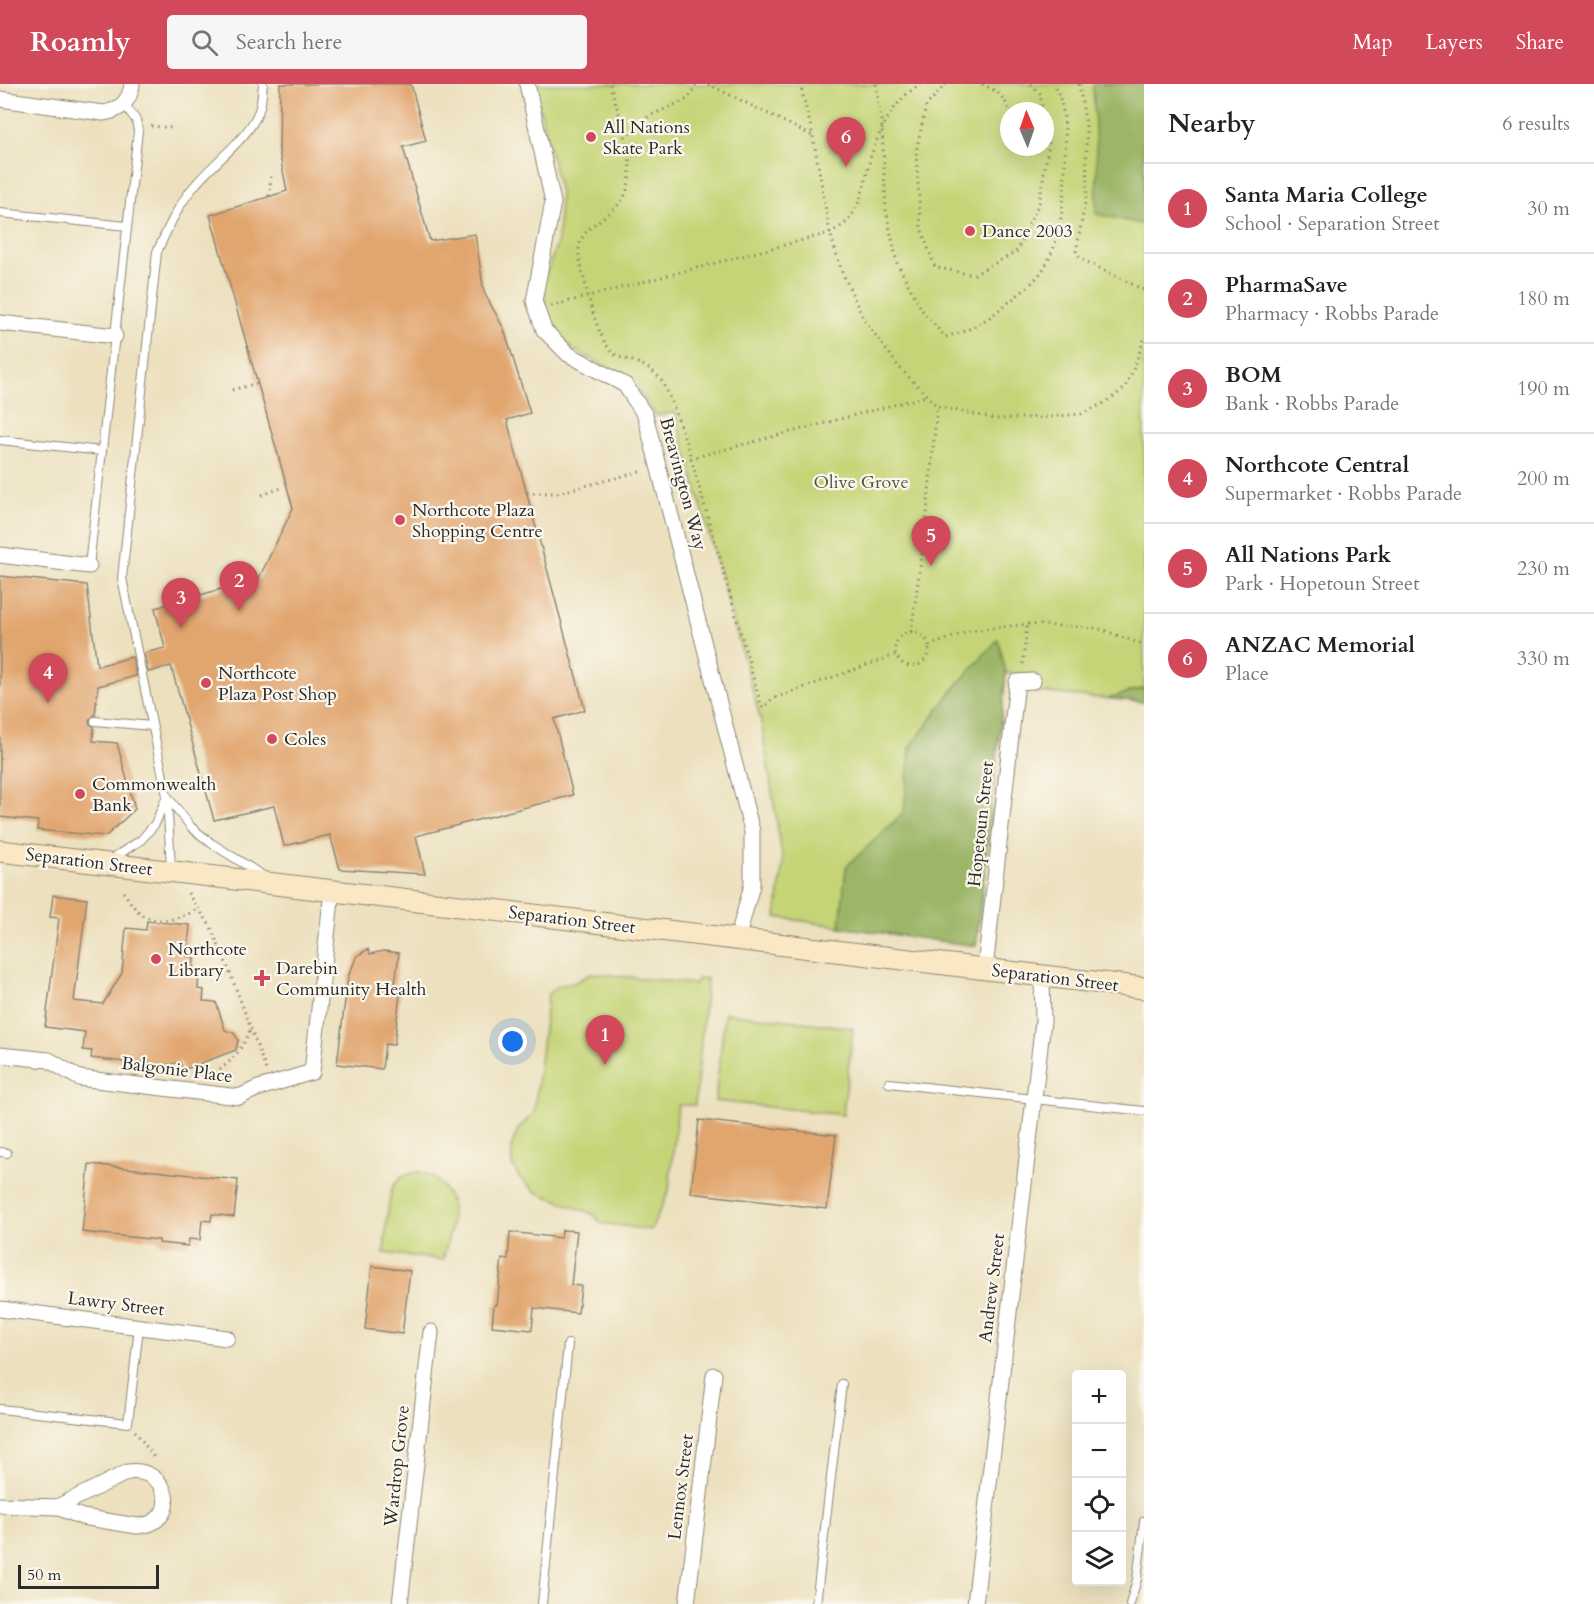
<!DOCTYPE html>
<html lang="en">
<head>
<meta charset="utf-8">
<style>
	body { margin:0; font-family:Cardo,serif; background:#f6f6f6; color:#222 }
	.controls { position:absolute; right:18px; bottom:18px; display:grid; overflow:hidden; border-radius:6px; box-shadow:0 6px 24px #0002 }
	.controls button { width:54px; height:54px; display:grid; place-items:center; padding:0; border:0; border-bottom:2px solid #e0e0e0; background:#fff; color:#222; font:30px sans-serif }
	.compass { position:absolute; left:1000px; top:18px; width:54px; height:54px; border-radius:50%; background:#fff; box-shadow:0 6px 24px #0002; rotate:358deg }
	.scale { position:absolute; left:18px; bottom:15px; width:141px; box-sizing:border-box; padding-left:6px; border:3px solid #2b2b2b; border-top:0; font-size:16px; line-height:21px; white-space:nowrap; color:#2b2b2b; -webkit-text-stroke:4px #fbf7ec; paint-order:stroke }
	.you { position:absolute; left:513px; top:958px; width:21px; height:21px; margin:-15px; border:4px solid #fff; border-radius:50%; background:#1a73e8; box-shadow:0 0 0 9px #1a73e833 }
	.badge { display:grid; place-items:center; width:39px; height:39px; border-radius:50%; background:#d1495b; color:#fff; font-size:20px; font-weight:700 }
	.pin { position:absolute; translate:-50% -50px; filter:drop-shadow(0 2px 3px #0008) }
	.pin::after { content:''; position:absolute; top:32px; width:21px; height:18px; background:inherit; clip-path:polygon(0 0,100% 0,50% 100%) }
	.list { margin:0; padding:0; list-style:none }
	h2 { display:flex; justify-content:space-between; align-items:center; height:78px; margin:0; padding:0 24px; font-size:26px }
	h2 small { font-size:20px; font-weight:400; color:#767676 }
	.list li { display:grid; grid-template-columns:39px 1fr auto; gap:18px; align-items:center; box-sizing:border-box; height:90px; padding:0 24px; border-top:2px solid #e0e0e0 }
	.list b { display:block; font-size:22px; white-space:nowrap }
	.list p { margin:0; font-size:20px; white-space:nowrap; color:#767676 }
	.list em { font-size:20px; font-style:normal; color:#767676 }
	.icon { flex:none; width:33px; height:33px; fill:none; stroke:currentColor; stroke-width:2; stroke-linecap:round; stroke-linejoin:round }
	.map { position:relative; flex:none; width:1144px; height:1520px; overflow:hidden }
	header { display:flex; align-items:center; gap:36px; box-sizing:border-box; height:84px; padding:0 30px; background:#d1495b; color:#fff }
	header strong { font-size:28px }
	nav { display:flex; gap:33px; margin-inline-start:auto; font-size:21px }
	.search { width:420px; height:54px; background:#f6f6f6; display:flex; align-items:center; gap:15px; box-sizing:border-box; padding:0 21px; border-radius:6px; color:#767676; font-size:22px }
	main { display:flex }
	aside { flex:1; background:#fff }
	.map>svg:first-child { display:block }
</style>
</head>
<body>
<header>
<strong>Roamly</strong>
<div class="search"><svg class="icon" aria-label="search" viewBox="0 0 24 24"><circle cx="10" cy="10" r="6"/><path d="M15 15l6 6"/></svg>Search here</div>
<nav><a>Map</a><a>Layers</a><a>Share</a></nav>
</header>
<main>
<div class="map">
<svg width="1144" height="1520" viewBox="0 0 1144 1520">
	<rect width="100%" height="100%" fill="#fbf7ec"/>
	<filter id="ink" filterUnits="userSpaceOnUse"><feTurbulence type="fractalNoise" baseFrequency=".0167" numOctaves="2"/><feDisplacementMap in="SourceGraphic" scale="12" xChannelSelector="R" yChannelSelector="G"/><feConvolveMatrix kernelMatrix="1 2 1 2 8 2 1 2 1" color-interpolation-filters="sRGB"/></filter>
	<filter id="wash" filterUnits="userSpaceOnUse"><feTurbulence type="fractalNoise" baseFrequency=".008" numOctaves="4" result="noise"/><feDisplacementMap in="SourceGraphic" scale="24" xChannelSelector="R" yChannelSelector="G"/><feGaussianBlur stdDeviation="1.35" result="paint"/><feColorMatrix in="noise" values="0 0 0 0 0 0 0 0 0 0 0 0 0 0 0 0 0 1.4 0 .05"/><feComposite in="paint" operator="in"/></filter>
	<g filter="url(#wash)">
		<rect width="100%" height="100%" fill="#ece0be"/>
		<g fill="#c5d476" stroke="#788050" stroke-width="1.5" fill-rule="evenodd">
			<path d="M534 0H1144V618L1036 608 1037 592 1006 589 976 862 776 833 783 778 761 637 675 328 657 332 629 294 572 265 549 238 543 199 558 157 560 108ZM1009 27H1045V63H1009Z"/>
			<path d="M592 889 695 900 697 895 707 894 695 1021H678L669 1107 651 1146 601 1139 593 1130 536 1108 519 1093 512 1081V1061L518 1045 534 1029 548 910 557 902 574 899Z"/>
			<path d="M725 929 853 944 843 1031 715 1017Z"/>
			<path d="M419 1088C439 1091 454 1113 452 1134 451 1148 446 1162 443 1176L384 1169C385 1155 388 1111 394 1101 400 1092 408 1089 419 1088Z"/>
		</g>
		<g fill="#9cb667" stroke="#647049" stroke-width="1.5">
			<path d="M1093 0H1144V134L1142 140 1096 130 1097 86Z"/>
			<path d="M998 555 1006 589 976 862 840 843 846 783 904 728 910 664 950 609Z"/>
			<path d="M1144 604V618L1108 614Z"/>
		</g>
		<g id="blocks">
			<g fill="#e1a56e">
				<path d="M280 0H411L426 57 403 63 430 157 475 150 484 208 504 245 530 329 507 336 585 626 554 635 573 711 416 752 425 790 340 785 330 751 284 762 274 722 214 736 171 582 148 588 144 569 165 564 155 524 259 494 293 424 210 131 287 107 279 67Z"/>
				<path d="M0 492 87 501 97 582 132 573 136 592 98 602 95 631 89 636 90 640 94 643 93 657 117 659 135 725 106 752 37 746 38 737 0 733Z"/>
				<path d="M53 811 87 815 74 917 103 920 122 889 126 844 146 846 147 837 190 841 187 872 194 873 193 889H199L198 905 204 906 203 917 216 918 225 946 234 949 238 956 236 966 183 986 180 978 163 982 143 978V980L91 974 92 967 83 966 85 948 45 943 59 834 50 833Z"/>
				<path d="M368 865 370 870 384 867 399 869 395 901 401 902 394 961 385 960 382 985 337 980 348 893 357 872Z"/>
				<path d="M699 1036 836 1051 827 1125 691 1109Z"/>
				<path d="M89 1080 238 1096 234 1133 212 1130 211 1137 202 1136 200 1156 189 1155 188 1162 159 1159V1156L82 1148Z"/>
				<path d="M562 1146 577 1147 571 1201 581 1202 578 1229 534 1224 532 1246 492 1242 494 1221H497L502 1174 508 1175 510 1148 561 1154Z"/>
				<path d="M372 1182 410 1187 402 1250 365 1245Z"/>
			</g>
		</g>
	</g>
	<g filter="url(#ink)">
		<use href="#blocks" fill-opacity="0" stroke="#8c8674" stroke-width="1.5"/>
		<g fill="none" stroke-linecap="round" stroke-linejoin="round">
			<defs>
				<g id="lane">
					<path d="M0 129 127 142"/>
					<path d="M0 356 102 367"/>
					<path d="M89 482 138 47 136 36 124 20"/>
					<path d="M95 637 152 642"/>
					<path d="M113 774 141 756 155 740 167 712 191 743 211 759 265 793"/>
					<path d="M171 785 167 712 122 494 157 168C167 146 179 119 196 100 214 78 253 51 260 23 262 16 262 8 263 0"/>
					<path d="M889 999 1144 1027"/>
					<path d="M0 1068 7 1069"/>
					<path d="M0 1325 128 1339 139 1243"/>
					<path d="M542 1520 568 1260"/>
					<path d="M816 1520 842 1300"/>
					<path d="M1130 1520 1137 1495 1144 1437"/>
				</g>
				<g id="street">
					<path d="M527 0 553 118 534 217 544 246 568 270 625 301 645 331 752 747V801L737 856"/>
					<path d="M0 15 103 29C120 27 130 17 132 0"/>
					<path d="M0 239 115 252"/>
					<path d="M0 471 89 482"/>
					<path d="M985 885 1017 598 1033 597"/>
					<path d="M0 971 49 976 79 994 239 1013 256 1005 312 988 332 807"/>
					<path d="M0 1225 227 1254"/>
					<path d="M0 1421 57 1423 82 1433 137 1442C182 1440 170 1382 128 1388L57 1423"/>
					<path d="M400 1520 431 1248"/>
					<path d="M687 1520 714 1291"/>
					<path d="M975 1520 1043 937 1042 892"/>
				</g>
				<path id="secondary" d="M0 767 1144 904"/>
			</defs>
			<use href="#lane" stroke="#8c8674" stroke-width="10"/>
			<use href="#street" stroke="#8c8674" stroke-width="17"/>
			<use href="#secondary" stroke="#8c8674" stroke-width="23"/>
			<g stroke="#8c8674" stroke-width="3" stroke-dasharray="1.5 4.5" stroke-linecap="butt">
				<path d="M610 0C618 30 637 76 627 106 617 137 571 138 580 177 586 202 595 252 614 270 618 273 625 275 630 276 645 281 659 289 665 303 684 344 695 390 708 433 726 496 743 558 761 621L763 624 772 615 895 571"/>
				<path d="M708 0 813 52"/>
				<path d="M800 0 813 52 830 149 842 188 864 236 899 283 937 322 996 335 1049 333 1081 330 1106 318 1124 305 1134 284 1144 255"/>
				<path d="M876 0 882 43 886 126 897 179 922 226 945 253C975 245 985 238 1009 218 1020 209 1034 199 1042 187 1062 158 1065 111 1065 76 1066 52 1066 22 1054 0"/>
				<path d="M946 0 926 22 916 68 921 144 935 183 973 191 1016 168 1039 119 1049 59 1045 38"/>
				<path d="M982 0C995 6 1005 12 1009 27"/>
				<path d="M1031 0 1040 10 1043 27"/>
				<path d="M1079 0 1086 42 1087 108 1076 168 1081 175 1144 206"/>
				<path d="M151 42 173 44"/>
				<path d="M624 53 649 32 688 15 696 0"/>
				<path d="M269 112 271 91"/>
				<path d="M551 222 830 149C836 145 845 141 849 135 865 115 865 89 873 66 882 41 897 13 921 0"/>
				<path d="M232 306 258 299"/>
				<path d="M673 379 927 312"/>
				<path d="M527 409H557L643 387"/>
				<path d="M262 411 284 403"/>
				<circle cx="912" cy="565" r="17"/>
				<path d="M911 548 926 440 937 322"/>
				<path d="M929 562 969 547 1027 540 1097 544 1144 561"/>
				<path d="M1023 580 1027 540"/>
				<path d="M123 808C129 815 134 825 141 830 159 842 183 834 199 824"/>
				<path d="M188 809C194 821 204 830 211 844 232 890 248 938 266 986"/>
				<path d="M210 993C229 980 241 968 250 946"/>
				<path d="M135 1347 156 1376"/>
			</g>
			<use href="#lane" stroke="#fff" stroke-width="8"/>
			<use href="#street" stroke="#fff" stroke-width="15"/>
			<use href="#secondary" stroke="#fae7c3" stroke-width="21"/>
		</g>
	</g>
	<g fill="#d1495b" stroke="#fbf7ec" stroke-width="2">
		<circle cx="591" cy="53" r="6"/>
		<circle cx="970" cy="147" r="6"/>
		<circle cx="400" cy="436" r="6"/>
		<circle cx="206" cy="599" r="6"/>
		<circle cx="272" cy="655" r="6"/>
		<circle cx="80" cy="710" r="6"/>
		<circle cx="156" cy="875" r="6"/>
		<path d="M259 885h6v6h6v6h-6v6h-6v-6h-6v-6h6z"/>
	</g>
	<g text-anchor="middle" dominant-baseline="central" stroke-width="4.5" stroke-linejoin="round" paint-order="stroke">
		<g font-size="18" fill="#2b2b2b" stroke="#fbf7ec" text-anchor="start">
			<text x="603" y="43">All Nations<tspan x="603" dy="21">Skate Park</tspan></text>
			<text x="982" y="147">Dance 2003</text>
			<text x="412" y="426">Northcote Plaza<tspan x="412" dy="21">Shopping Centre</tspan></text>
			<text x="218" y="589">Northcote<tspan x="218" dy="21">Plaza Post Shop</tspan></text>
			<text x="284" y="655">Coles</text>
			<text x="92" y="700">Commonwealth<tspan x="92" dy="21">Bank</tspan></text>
			<text x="168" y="865">Northcote<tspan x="168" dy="21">Library</tspan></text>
			<text x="276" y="884">Darebin<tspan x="276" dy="21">Community Health</tspan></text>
		</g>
		<g font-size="18" fill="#52553e" stroke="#fbf7ec">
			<text x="861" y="398">Olive Grove</text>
		</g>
		<g font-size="18" fill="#2b2b2b" stroke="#fbf7ec">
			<text transform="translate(683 400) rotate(75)">Breavington Way</text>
			<text transform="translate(981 740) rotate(-84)">Hopetoun Street</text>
			<text transform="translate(89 778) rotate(7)">Separation Street</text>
			<text transform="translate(572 836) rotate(7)">Separation Street</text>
			<text transform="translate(1055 894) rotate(7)">Separation Street</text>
			<text transform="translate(177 986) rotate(7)">Balgonie Place</text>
			<text transform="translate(992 1204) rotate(-83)">Andrew Street</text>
			<text transform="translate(116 1220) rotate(7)">Lawry Street</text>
			<text transform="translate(397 1382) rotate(-84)">Wardrop Grove</text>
			<text transform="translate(681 1403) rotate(-83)">Lennox Street</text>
		</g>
	</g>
</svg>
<div class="controls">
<button>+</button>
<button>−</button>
<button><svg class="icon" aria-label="locate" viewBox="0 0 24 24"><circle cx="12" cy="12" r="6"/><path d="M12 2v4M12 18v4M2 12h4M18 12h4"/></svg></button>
<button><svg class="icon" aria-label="layers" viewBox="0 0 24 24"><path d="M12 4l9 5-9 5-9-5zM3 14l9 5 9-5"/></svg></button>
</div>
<svg class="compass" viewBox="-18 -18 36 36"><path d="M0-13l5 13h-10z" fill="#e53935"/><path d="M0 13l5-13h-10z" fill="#767676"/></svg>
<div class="scale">50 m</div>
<div class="you"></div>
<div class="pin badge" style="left:605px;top:981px">1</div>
<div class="pin badge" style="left:239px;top:527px">2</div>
<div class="pin badge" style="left:181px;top:544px">3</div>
<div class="pin badge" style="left:48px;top:619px">4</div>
<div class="pin badge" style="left:931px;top:482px">5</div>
<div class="pin badge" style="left:846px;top:83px">6</div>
</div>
<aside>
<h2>Nearby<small>6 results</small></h2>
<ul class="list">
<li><span class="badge">1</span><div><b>Santa Maria College</b><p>School · Separation Street</p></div><em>30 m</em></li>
<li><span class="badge">2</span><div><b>PharmaSave</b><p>Pharmacy · Robbs Parade</p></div><em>180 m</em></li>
<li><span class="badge">3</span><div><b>BOM</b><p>Bank · Robbs Parade</p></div><em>190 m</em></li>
<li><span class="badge">4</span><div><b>Northcote Central</b><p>Supermarket · Robbs Parade</p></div><em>200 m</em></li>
<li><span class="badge">5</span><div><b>All Nations Park</b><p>Park · Hopetoun Street</p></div><em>230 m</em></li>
<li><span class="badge">6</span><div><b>ANZAC Memorial</b><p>Place</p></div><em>330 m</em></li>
</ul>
</aside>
</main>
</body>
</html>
